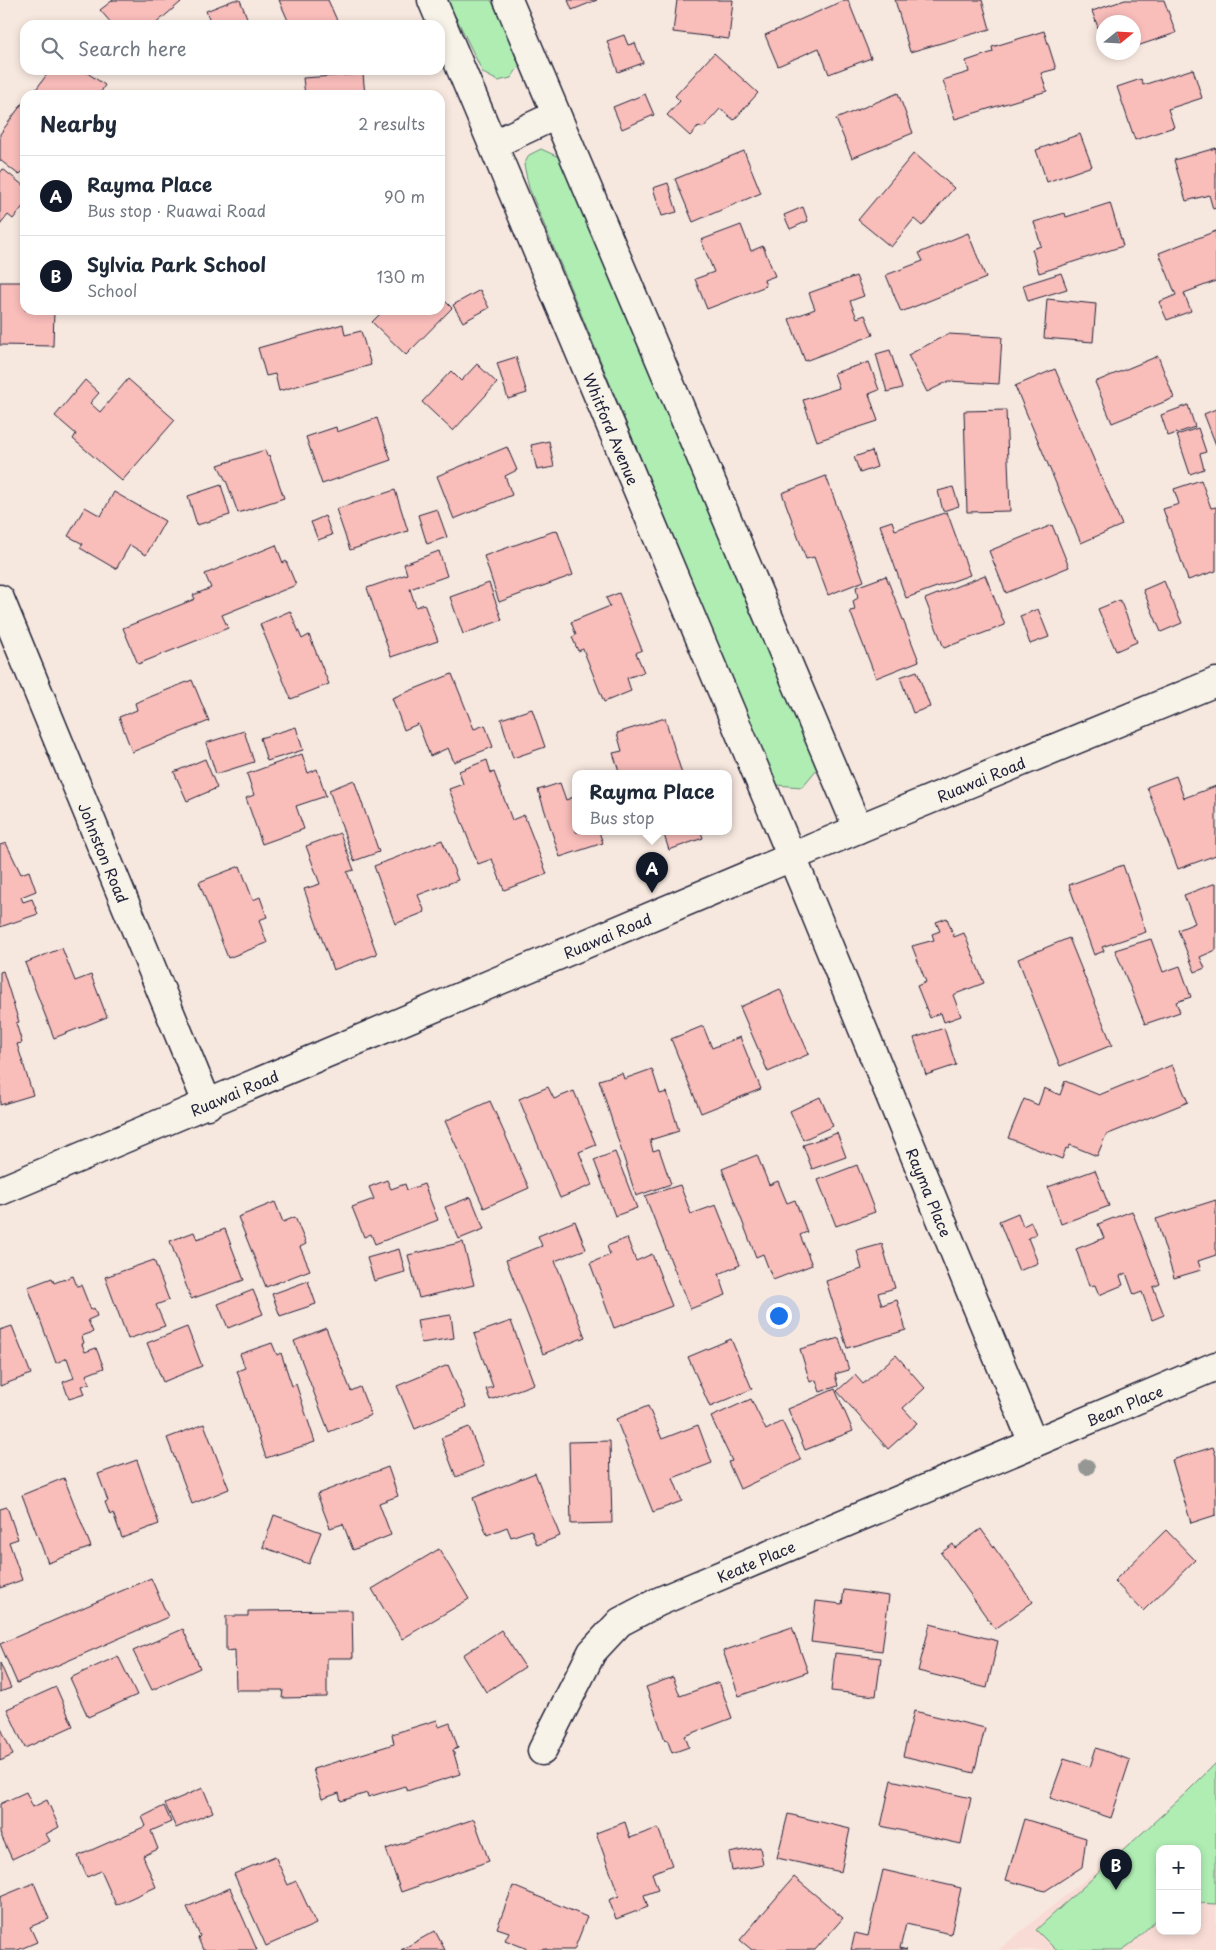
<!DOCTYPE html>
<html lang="en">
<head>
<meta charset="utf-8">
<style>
	body { margin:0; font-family:"Playpen Sans",sans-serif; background:#f6f6f7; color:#1f2937 }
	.controls { position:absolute; right:15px; bottom:15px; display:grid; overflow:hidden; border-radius:10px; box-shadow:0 2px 8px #0003 }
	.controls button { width:45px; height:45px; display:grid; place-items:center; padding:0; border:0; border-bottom:1px solid #e0e1e3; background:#fff; color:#1f2937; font:25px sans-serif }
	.compass { position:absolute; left:1096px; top:15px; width:45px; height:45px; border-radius:50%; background:#fff; box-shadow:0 2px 8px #0003; rotate:72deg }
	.you { position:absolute; left:778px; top:1315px; width:18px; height:18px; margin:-12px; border:4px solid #fff; border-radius:50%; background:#1a73e8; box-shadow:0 0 0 8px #1a73e833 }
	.badge { display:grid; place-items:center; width:32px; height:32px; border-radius:50%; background:#111827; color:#fff; font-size:16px; font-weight:700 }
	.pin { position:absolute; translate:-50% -41px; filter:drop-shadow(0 1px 2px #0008) }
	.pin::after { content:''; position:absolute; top:26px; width:18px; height:15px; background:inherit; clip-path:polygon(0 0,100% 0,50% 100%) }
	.popup { position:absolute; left:572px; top:770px; width:160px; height:65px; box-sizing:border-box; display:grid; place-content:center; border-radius:10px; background:#fff; filter:drop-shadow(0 1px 4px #0005); font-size:16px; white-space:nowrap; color:#747a83 }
	.popup b { font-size:19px; color:#1f2937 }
	.popup::after { content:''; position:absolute; left:50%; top:100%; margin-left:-10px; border:10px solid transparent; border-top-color:#fff }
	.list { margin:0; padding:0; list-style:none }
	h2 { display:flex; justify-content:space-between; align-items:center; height:65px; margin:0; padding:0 20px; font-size:21px }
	h2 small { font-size:16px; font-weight:400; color:#747a83 }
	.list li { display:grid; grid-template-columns:32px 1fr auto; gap:15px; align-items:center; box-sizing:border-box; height:80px; padding:0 20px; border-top:1px solid #e0e1e3 }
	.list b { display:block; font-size:19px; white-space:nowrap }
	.list p { margin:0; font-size:16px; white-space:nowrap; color:#747a83 }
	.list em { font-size:16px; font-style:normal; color:#747a83 }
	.icon { flex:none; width:28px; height:28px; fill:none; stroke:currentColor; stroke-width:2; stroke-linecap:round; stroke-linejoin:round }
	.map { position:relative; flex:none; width:1216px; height:1950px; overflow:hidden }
	.search { position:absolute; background:#fff; box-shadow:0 2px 8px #0003; left:20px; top:20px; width:425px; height:55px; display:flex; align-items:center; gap:12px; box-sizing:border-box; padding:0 18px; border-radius:15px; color:#747a83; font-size:19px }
	.panel { position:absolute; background:#fff; box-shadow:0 2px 8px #0003; left:20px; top:90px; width:425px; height:225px; border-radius:15px }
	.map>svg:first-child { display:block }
</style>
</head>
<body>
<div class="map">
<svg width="1216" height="1950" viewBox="0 0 1216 1950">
	<rect width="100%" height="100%" fill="#f7e8df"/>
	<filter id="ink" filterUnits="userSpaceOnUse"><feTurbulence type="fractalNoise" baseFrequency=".02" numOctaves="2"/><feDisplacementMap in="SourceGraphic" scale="10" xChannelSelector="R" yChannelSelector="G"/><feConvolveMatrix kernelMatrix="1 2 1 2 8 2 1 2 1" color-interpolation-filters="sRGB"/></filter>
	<g filter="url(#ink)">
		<path fill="#f8dbd4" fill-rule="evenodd" d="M1216 1774V1950H998ZM1160 1849H1197V1931H1160Z"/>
		<g fill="#afedb3" stroke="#688877">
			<path d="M445 0H491L522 62 511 78 498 81 483 73 457 19Z"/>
			<path d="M541 149 561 158 817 769 802 787 776 785 529 188 524 165 529 155Z"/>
			<path d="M1216 1763V1904L1197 1903V1849H1160V1916L1132 1943 1122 1950H1056L1036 1930 1187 1792Z"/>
		</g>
		<g fill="#f9bdba" stroke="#22223b">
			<path d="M113 0H178L181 2 154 25H113L100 10Z"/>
			<path d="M234 0H240L250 25H212L206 11Z"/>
			<path d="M279 0H328L339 25H290Z"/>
			<path d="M568 0H597L572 10Z"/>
			<path d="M677 0H733L729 39 673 32Z"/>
			<path d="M845 0H848L871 58 829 74 819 48 778 66 765 35Z"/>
			<path d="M895 0H982L990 29 910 52Z"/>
			<path d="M1125 0H1164L1176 33 1134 47V22H1104V44L1092 11Z"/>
			<path d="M1044 31 1056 69 1041 73 1047 91 955 119 943 80 969 72 966 61 993 52 992 47Z"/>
			<path d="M624 35 628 45 635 43 643 63 618 72 607 41Z"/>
			<path d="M714 53 758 93 734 120 720 109 703 128 699 126 690 136 667 115 680 101 675 96Z"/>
			<path d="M1193 69 1202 98 1168 109 1174 127 1135 140 1117 87 1141 79 1143 85Z"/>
			<path d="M50 70H83L105 85 101 92 105 95H32Z"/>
			<path d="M363 74 365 95H305L303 78Z"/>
			<path d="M898 93 913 133 852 158 836 119Z"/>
			<path d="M645 94 654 115 622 129 613 107Z"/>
			<path d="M24 101 25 169 19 175 0 160V134Z"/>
			<path d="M1080 134 1092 166 1047 182 1036 150Z"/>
			<path d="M1216 148V208L1213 209 1209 195 1186 201 1174 160Z"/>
			<path d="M744 151 761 193 693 222 675 179Z"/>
			<path d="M914 153 954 188 922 226 914 219 891 247 858 220Z"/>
			<path d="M3 169 25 187V204L13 219 8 215 0 225V173Z"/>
			<path d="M668 183 677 212 662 216 653 188Z"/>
			<path d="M1110 203 1123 246 1039 273 1032 249 1041 246 1034 222 1065 213 1066 217Z"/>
			<path d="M803 207 808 221 790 229 784 215Z"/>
			<path d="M741 225 751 251 763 246 775 276 764 280 766 286 707 309 695 279 714 272 701 240Z"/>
			<path d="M1216 231V281L1184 293 1191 311 1167 320 1159 302 1176 295 1159 253Z"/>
			<path d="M968 233 986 278 901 312 886 275 923 261 919 253Z"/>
			<path d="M1061 273 1067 289 1028 301 1023 285Z"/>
			<path d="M856 276 864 296 850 301 857 318 865 315 873 335 805 361 789 319 815 309 809 293Z"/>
			<path d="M0 282H25V310H54L53 346 0 345Z"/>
			<path d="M480 290 489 308 463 322 453 305Z"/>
			<path d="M440 296 452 308 406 355 372 322 384 310H440Z"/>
			<path d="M1047 299 1096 304 1093 342 1044 338Z"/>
			<path d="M343 324 345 335 361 331 371 365 279 391 275 374 266 376 258 348Z"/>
			<path d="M948 334 1002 337 999 384 949 381 927 392 908 355Z"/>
			<path d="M890 350 902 388 887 392 876 354Z"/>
			<path d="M1158 356 1174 398 1112 423 1095 382Z"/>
			<path d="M516 357 527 393 508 399 497 363Z"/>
			<path d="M869 362 879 390 869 394 878 421 817 441 803 400 839 388 834 373Z"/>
			<path d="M477 364 497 383 453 431 422 402 451 371 461 381Z"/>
			<path d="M1055 369 1122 525 1081 543 1015 386Z"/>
			<path d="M128 379 175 420 122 481 73 439 76 434 55 416 85 380 99 393 90 403 100 412Z"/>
			<path d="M1188 405 1195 427 1168 436 1161 415Z"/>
			<path d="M1216 409V445L1204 414Z"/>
			<path d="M1006 410 1010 511 967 512 964 411Z"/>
			<path d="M377 418 391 460 322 484 306 437 336 427 337 432Z"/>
			<path d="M1198 428 1206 452 1200 454 1204 469 1190 474 1177 435Z"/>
			<path d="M549 441 554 467 537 470 531 445Z"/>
			<path d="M507 447 517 470 505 476 512 495 454 519 437 476Z"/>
			<path d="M265 450 267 456 269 455 284 498 238 513 227 483 218 465Z"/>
			<path d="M872 451 877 467 860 473 854 457Z"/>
			<path d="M826 476 864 581 828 595 814 557 806 559 782 493Z"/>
			<path d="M1201 480 1211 508 1216 507V571L1188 580 1163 509 1179 504 1174 489Z"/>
			<path d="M221 485 230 515 197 525 188 496Z"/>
			<path d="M953 487 959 506 943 511 938 491Z"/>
			<path d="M395 490 408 531 350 550 336 509Z"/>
			<path d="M114 492 165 521 146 555 130 545 116 569 80 548 83 544 68 536 85 507 101 516Z"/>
			<path d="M437 509 447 537 427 544 418 515Z"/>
			<path d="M947 512 970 575 906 598 880 525 892 521 895 530Z"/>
			<path d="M325 516 332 535 318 540 311 522Z"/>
			<path d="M1052 525 1069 567 1006 593 989 551Z"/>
			<path d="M557 530 573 575 499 602 484 556Z"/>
			<path d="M276 545 283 563 286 561 296 585 222 615 228 628 138 664 123 628 195 599 193 595 211 588 205 574Z"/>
			<path d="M439 551 447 576 410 589 416 607 424 604 438 641 391 657 367 588 407 574 404 564Z"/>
			<path d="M985 575 1005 625 944 648 925 599Z"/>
			<path d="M886 576 919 661 876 678 850 611 855 610 853 601 858 598 856 587Z"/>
			<path d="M1164 581 1182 623 1161 632 1143 590Z"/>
			<path d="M489 583 502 620 463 634 450 597Z"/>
			<path d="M619 593 642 650 636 653 644 672 627 678 631 691 604 702 583 649 578 651 572 637 576 635 571 622 610 606 606 598Z"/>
			<path d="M1120 600 1137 642 1116 651 1098 609Z"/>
			<path d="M1038 609 1049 637 1030 644 1020 616Z"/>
			<path d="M290 611 302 639 309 635 329 684 291 699 260 624Z"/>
			<path d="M917 671 930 707 913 713 900 677Z"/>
			<path d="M452 674 474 729 485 725 493 747 454 762 448 748 430 756 418 724 404 730 392 698Z"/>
			<path d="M192 680 209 721 132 752 119 717 137 710 135 703Z"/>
			<path d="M532 709 545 747 513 758 501 719Z"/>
			<path d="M665 718 682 774H620L613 753 622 751 617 733Z"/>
			<path d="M296 727 303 750 267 761 260 738Z"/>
			<path d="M244 731 254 762 216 774 206 743Z"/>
			<path d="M302 754 308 773 317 769 326 796 296 806 304 829 262 844 246 798 254 795 247 774Z"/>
			<path d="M205 759 217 788 187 801 174 772Z"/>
			<path d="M487 760 491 773 494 772 512 820 524 815 547 874 504 890 492 859 478 864 449 789 463 784 459 771Z"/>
			<path d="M1176 776 1184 798 1216 786V855L1178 869 1147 787Z"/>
			<path d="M354 780 379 852 354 861 329 790Z"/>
			<path d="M560 783 566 800 576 796V832H599L603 843 560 857 538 790Z"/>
			<path d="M663 832H701L703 838 669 850Z"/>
			<path d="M340 833 354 870 347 872 377 954 333 970 304 889 320 884 306 846Z"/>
			<path d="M442 840 458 880 418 895 425 912 395 924 374 866Z"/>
			<path d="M6 843 21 874 29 871 36 891 21 897 23 902 32 899 38 914 0 927V845Z"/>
			<path d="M1123 865 1146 932 1102 947 1104 951 1094 955 1069 885Z"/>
			<path d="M240 866 253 900 260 897 267 917 259 920 267 943 228 958 199 882Z"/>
			<path d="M1216 883V950L1200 957 1205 968 1195 972 1178 930 1195 923 1184 895Z"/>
			<path d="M947 918 954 937 964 933 984 983 953 995 961 1016 944 1022 941 1013 930 1018 917 986 926 982 912 946 934 940 932 934 940 931 936 922Z"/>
			<path d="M1069 938 1112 1045 1060 1066 1018 959Z"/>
			<path d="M1151 939 1163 972 1180 966 1191 997 1176 1002 1180 1012 1145 1024 1115 950Z"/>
			<path d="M62 948 75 981 91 975 107 1017 54 1038 25 963Z"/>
			<path d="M3 971 19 1022 16 1023 22 1043 17 1044 33 1095 0 1105V972Z"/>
			<path d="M780 989 809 1054 768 1072 740 1007Z"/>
			<path d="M703 1026 712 1048 740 1037 761 1089 701 1113 671 1039Z"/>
			<path d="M944 1028 956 1065 926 1075 914 1038Z"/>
			<path d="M1172 1065 1188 1102 1106 1135 1097 1156 1070 1145 1068 1149 1066 1148 1062 1159 1008 1138 1024 1099 1038 1105 1044 1088 1060 1095 1065 1081 1099 1095Z"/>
			<path d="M652 1069 660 1094 667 1092 679 1131 650 1140 653 1151 659 1149 671 1184 636 1196 599 1080 622 1073 624 1079Z"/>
			<path d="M548 1087 554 1099 574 1091 596 1145 579 1152 592 1185 560 1198 519 1099Z"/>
			<path d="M820 1097 833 1126 803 1140 790 1111Z"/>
			<path d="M490 1101 529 1188 484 1208 445 1121Z"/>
			<path d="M837 1133 846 1157 812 1169 803 1145Z"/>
			<path d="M615 1152 637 1208 615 1216 594 1160Z"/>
			<path d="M757 1155 769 1185 778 1181 787 1203 795 1200 807 1232 800 1235 812 1265 773 1280 763 1254 756 1257 722 1169Z"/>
			<path d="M857 1165 875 1212 836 1226 818 1180Z"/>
			<path d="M1095 1170 1109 1206 1061 1224 1048 1187Z"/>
			<path d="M387 1180 391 1189 405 1184 407 1190 424 1184 438 1220 375 1244 371 1234 364 1237 352 1207 374 1199 369 1187Z"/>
			<path d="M680 1185 691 1214 716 1205 740 1265 719 1274 726 1295 690 1309 645 1196Z"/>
			<path d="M471 1197 484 1229 459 1239 445 1207Z"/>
			<path d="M1216 1200V1255L1198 1261 1201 1270 1174 1278 1156 1219Z"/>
			<path d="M275 1202 283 1222 295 1217 306 1244 300 1247 310 1270 266 1287 238 1217Z"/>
			<path d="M1132 1211 1160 1284 1153 1287 1164 1315 1152 1320 1142 1292 1134 1295 1126 1273 1120 1276 1123 1285 1099 1295 1095 1285 1089 1286 1076 1249 1104 1238 1098 1224Z"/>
			<path d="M1018 1213 1023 1226 1031 1222 1036 1234 1028 1238 1038 1263 1019 1271 999 1221Z"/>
			<path d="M575 1221 586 1249 555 1261 585 1337 543 1354 506 1260 542 1246 538 1236Z"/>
			<path d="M225 1229 244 1280 191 1299 170 1241 194 1232 197 1239Z"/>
			<path d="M627 1238 636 1261 652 1254 672 1306 614 1328 590 1263 610 1255 607 1246Z"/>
			<path d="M463 1242 474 1285 419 1298 408 1255Z"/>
			<path d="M882 1244 895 1288 878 1293 882 1305 897 1300 906 1330 847 1348 826 1281 862 1269 857 1251Z"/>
			<path d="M399 1249 405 1272 374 1281 367 1258Z"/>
			<path d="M154 1260 169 1300 156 1305 165 1326 128 1339 105 1277Z"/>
			<path d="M73 1276 77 1286 81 1285 91 1310 94 1308 97 1316 88 1320 93 1332 82 1336 84 1343 82 1344 85 1352 96 1348 104 1368 86 1375 90 1383 82 1386 85 1394 69 1399 63 1382 74 1378 67 1358 56 1363 28 1287 52 1278 54 1283Z"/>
			<path d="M308 1281 316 1304 280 1316 272 1294Z"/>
			<path d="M253 1290 263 1314 228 1328 218 1304Z"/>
			<path d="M451 1315 454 1338 421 1343 417 1320Z"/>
			<path d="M511 1321 534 1384 490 1400 486 1389 493 1387 474 1334Z"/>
			<path d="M12 1326 31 1374 0 1386V1330Z"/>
			<path d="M187 1327 202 1366 163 1382 147 1343Z"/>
			<path d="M326 1328 351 1391 360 1387 371 1415 329 1432 294 1341Z"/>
			<path d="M839 1338 849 1370 835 1374 838 1386 820 1392 816 1380 810 1382 800 1349Z"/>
			<path d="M731 1339 752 1389 710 1407 688 1357Z"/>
			<path d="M272 1343 277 1355 281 1353 292 1386 296 1384 315 1442 266 1458 237 1371 245 1368 240 1354Z"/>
			<path d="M896 1355 925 1388 903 1408 917 1423 888 1449 837 1391 855 1375 863 1384Z"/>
			<path d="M448 1365 466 1407 415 1429 397 1386Z"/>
			<path d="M835 1389 853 1431 805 1450 788 1409Z"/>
			<path d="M751 1399 766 1430 782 1421 801 1460 740 1489 728 1462 732 1461 711 1417Z"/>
			<path d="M648 1406 662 1439 698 1425 712 1463 673 1478 682 1501 653 1512 616 1419Z"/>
			<path d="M204 1424 229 1489 192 1504 167 1438Z"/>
			<path d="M469 1427 484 1466 456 1477 441 1438Z"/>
			<path d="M610 1441 612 1523 571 1524 569 1442Z"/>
			<path d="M1213 1447 1216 1456V1515L1191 1523 1172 1460Z"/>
			<path d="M137 1460 159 1524 122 1538 113 1513 110 1515 105 1502 108 1501 98 1474Z"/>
			<path d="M388 1467 398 1496 379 1503 391 1535 353 1550 343 1524 330 1528 317 1494Z"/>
			<path d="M535 1473 560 1536 537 1545 531 1530 511 1537 507 1527 487 1535 473 1498Z"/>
			<path d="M64 1478 91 1547 48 1563 22 1495Z"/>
			<path d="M7 1507 18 1539 9 1542 22 1580 0 1588V1509Z"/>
			<path d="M274 1515 321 1532 309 1564 263 1547Z"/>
			<path d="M981 1529 1033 1602 995 1629 941 1553 953 1544 955 1548Z"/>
			<path d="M1166 1530 1195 1560 1143 1611 1114 1581Z"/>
			<path d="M439 1549 469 1599 402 1639 372 1589Z"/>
			<path d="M151 1578 168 1617 17 1683 0 1644Z"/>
			<path d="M844 1590 889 1596 882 1651 811 1642 816 1601 842 1604Z"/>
			<path d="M352 1610 353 1658H327V1697L282 1698 283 1690H236L235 1650 226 1651V1616H248V1611Z"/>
			<path d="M930 1624 998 1641 987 1688 918 1671Z"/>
			<path d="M792 1627 808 1672 739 1696 723 1651Z"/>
			<path d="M183 1629 200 1668 152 1690 133 1651Z"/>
			<path d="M501 1630 525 1667 486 1692 463 1655Z"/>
			<path d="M835 1653 881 1658 876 1696 831 1691Z"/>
			<path d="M118 1656 137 1695 88 1717 70 1678Z"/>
			<path d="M0 1663 11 1688 0 1692Z"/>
			<path d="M673 1677 680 1696 719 1682 732 1718 685 1736 689 1747 672 1753 667 1739 665 1740 646 1687Z"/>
			<path d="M56 1687 73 1726 25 1748 7 1709Z"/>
			<path d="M914 1711 985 1728 974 1773 903 1756Z"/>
			<path d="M437 1720 439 1727 450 1723 458 1748 453 1750 460 1774 407 1791 405 1786 368 1797 367 1793 341 1801 339 1793 322 1799 313 1769 394 1744 392 1734Z"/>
			<path d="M0 1726 13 1755 0 1761Z"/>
			<path d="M1096 1748 1130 1760 1111 1818 1050 1798 1064 1759 1090 1767Z"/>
			<path d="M891 1780 971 1798 961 1844 881 1826Z"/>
			<path d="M203 1788 213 1812 176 1828 165 1804Z"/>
			<path d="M26 1792 33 1807 47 1800 59 1827 46 1834 50 1841 12 1859 0 1833V1804Z"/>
			<path d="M164 1806 171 1822 151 1831 158 1849 143 1856 156 1887 116 1905 101 1871 87 1877 78 1856 146 1826 142 1817Z"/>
			<path d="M788 1814 850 1829 841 1872 777 1858Z"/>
			<path d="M474 1819 489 1861 401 1892 386 1849Z"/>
			<path d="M1024 1819 1086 1838 1082 1867 1045 1891 1006 1880Z"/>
			<path d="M625 1822 630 1838 658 1828 672 1865 652 1873 658 1890 644 1895 648 1907 616 1919 609 1900 619 1896 596 1833Z"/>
			<path d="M760 1847 763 1865 732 1871 729 1853Z"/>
			<path d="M275 1856 288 1885 296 1881 316 1924 266 1946 234 1874Z"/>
			<path d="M883 1870 961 1888 951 1934 906 1924 900 1948 907 1950H851L855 1933 868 1936Z"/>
			<path d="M794 1877 843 1918 815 1950H752L740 1940Z"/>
			<path d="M34 1883 49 1919 30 1927 37 1942 18 1950H0V1897Z"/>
			<path d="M513 1886 587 1917 574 1950H549L543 1948 542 1950H530L505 1940 509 1932 497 1928Z"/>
			<path d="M230 1888 257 1950H203L198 1938 200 1936 187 1907Z"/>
			<path d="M435 1931 445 1950H401Z"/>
		</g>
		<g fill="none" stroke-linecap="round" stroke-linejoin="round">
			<defs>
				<g id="minor">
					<path id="s1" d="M432 0 804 886 1033 1443"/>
					<path d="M508 0 858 829"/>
					<path d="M494 144 556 115"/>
					<path id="s2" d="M0 599 208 1105"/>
					<path id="s3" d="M0 1191 858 829 1216 682"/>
					<path id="s4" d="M542 1751 592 1652 620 1622 658 1602 1216 1366"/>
				</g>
			</defs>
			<use href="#minor" stroke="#22223b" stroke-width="31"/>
			<use href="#minor" stroke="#f7f3e8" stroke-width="28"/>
		</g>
		<circle fill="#959795" cx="1087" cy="1467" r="8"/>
	</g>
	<g text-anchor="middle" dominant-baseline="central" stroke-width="4" stroke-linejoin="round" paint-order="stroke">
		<g font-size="15" fill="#22223b" stroke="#f7f3e8">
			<text stroke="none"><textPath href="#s1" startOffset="465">Whitford Avenue</textPath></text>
			<text stroke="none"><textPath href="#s3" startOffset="1064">Ruawai Road</textPath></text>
			<text stroke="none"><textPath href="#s2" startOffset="274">Johnston Road</textPath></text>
			<text stroke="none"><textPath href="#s3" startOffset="659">Ruawai Road</textPath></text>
			<text stroke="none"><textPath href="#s3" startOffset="254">Ruawai Road</textPath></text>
			<text stroke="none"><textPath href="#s1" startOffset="1292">Rayma Place</textPath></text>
			<text stroke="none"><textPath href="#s4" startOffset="701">Bean Place</textPath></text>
			<text stroke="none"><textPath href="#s4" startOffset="301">Keate Place</textPath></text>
		</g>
	</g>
</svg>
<div class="controls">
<button>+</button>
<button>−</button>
</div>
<svg class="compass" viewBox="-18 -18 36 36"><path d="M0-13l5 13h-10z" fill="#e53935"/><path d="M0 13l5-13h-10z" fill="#747a83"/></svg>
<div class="you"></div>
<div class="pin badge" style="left:652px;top:893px">A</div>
<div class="popup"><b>Rayma Place</b>Bus stop</div>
<div class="pin badge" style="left:1116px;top:1890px">B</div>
<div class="search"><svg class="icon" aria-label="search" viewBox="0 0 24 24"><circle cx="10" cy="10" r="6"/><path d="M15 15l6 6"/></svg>Search here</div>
<section class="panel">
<h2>Nearby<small>2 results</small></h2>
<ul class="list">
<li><span class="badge">A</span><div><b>Rayma Place</b><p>Bus stop · Ruawai Road</p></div><em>90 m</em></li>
<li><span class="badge">B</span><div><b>Sylvia Park School</b><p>School</p></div><em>130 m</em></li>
</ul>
</section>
</div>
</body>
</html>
